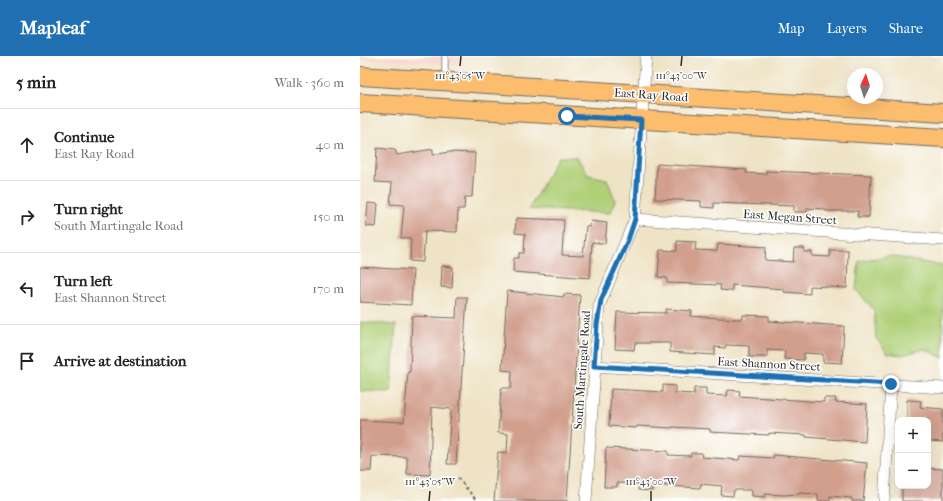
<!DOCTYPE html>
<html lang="en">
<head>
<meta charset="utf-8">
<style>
	body { margin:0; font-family:"IM FELL French Canon",serif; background:#f2f2f2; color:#222 }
	.controls { position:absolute; right:12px; bottom:12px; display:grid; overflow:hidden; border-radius:8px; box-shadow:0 4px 16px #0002 }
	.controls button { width:36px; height:36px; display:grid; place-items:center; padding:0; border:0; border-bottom:1px solid #e0e0e0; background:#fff; color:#222; font:20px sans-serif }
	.compass { position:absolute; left:487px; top:12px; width:36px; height:36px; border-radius:50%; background:#fff; box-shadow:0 4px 16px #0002; rotate:4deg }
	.stop { position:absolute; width:12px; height:12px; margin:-9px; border:3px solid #1f6fb2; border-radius:50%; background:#fff }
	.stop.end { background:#1f6fb2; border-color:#fff; box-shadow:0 1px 4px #0008 }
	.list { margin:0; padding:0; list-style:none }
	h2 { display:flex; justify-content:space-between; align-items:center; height:52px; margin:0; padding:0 16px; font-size:17px }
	h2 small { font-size:13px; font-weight:400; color:#767676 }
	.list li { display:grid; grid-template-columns:26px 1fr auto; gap:12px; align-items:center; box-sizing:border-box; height:72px; padding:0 16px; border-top:1px solid #e0e0e0 }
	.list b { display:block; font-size:15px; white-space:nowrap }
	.list p { margin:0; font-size:13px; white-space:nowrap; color:#767676 }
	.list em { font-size:13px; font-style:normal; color:#767676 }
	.icon { flex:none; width:22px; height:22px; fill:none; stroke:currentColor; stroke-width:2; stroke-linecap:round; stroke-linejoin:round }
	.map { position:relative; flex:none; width:583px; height:445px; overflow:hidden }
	header { display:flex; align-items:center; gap:24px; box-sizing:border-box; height:56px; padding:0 20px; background:#1f6fb2; color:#fff }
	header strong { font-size:19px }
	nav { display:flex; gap:22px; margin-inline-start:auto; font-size:14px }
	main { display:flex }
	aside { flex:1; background:#fff }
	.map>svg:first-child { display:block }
</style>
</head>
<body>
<header>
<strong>Mapleaf</strong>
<nav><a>Map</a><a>Layers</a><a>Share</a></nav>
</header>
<main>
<aside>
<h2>5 min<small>Walk · 360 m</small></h2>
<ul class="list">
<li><svg class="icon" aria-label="ahead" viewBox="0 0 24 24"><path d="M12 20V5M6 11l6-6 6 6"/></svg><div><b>Continue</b><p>East Ray Road</p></div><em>40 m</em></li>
<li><svg class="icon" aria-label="right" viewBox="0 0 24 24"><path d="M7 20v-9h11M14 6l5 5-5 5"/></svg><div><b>Turn right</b><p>South Martingale Road</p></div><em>150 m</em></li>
<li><svg class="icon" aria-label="left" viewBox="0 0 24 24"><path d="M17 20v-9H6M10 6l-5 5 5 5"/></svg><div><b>Turn left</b><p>East Shannon Street</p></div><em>170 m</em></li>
<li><svg class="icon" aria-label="arrive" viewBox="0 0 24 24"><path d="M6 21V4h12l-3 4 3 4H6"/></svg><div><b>Arrive at destination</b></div></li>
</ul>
</aside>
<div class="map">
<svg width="583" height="445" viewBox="0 0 583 445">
	<rect width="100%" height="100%" fill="#fff"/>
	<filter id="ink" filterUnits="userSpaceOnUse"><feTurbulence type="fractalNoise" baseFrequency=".025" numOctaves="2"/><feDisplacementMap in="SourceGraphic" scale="8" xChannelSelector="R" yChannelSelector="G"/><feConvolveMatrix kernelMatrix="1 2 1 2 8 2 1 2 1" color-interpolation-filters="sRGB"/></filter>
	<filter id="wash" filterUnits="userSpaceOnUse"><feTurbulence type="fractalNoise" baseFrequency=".012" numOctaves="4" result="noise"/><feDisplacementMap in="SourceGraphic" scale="16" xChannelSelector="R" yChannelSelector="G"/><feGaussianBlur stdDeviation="0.9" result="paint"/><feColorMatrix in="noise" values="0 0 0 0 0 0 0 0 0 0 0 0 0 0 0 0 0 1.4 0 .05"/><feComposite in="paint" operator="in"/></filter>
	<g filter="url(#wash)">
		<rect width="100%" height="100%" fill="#efe3c5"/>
		<path fill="#f6d2c5" d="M0 0H104L103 9 0 3Z"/>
		<g fill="#b0d078" stroke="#6e7e52">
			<path d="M198 101H217L228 119 247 123 255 144 250 157 169 153Z"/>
			<path d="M530 200 583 210V302L565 293 541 299 527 297 516 282 514 254 496 234 499 205Z"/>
			<path d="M0 266 36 269 31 336 0 335Z"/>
		</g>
		<g id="blocks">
			<g fill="#d29f8d">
				<path d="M17 92 35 94 37 99 73 93V99L89 96 115 97 112 141H105L104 153H98L97 176 65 175 63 206 50 205 51 182H41L44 149 30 148 32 127 15 126Z"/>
				<path d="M297 108 387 114 386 117 406 118V115L511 119 509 161H497L498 155H465V153L447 152V156H434V150L354 147V152L341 151V145L295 143Z"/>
				<path d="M8 147 18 148 16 171 6 170Z"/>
				<path d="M156 162 204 164 202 199 223 200 226 170 230 171 231 165 247 167 245 188 232 186 230 222 153 216 154 202H159V197H164L165 178 155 177Z"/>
				<path d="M317 185 336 186 335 194 357 195 358 188 406 191 405 204 433 206 434 192H444V196H452V200L470 201V194H488L487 232 450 230V238L424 236V233L372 229V235L360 234 361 229 307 227V222L298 221 300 194 317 195Z"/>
				<path d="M82 210 93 211 92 232 81 231Z"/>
				<path d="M0 211 53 214 51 249 0 246Z"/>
				<path d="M147 235 204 241V238L220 239 207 445H134L138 396 147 397 148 378 138 377 141 332H151L152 315 142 314Z"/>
				<path d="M97 241H107L96 408H87L91 353 72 351 70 419 47 418V401L12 400 11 415H0V364L44 366 48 316H50L52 260 96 262Z"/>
				<path d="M306 253 332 255 331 260 374 263H383V259L409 260V265L484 270 482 307 463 306V298L444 297V304L424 303 425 295 407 294V301H389V290L366 289 365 292 355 291V299L310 296V287H275L274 294 255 293 257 256 306 257Z"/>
				<path d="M303 329 315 330V337L334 338V332H346V339L367 340 368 334 380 335 379 340 464 346V342H476L475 346 507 348 505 386 446 381V379L409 377V379L350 376V373L312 371V372L277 370 276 372 249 370 251 333 303 336Z"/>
				<path d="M547 344 561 345 560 351 583 353V386L568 385V364H547Z"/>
				<path d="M246 392 308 395V399L331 400V397H342L341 401 379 404 380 400 413 402 414 399 507 407 503 445H492V442L470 440V445H458V438L439 437V438L424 439 405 438V441L392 440V434H374L373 440 361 439 362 430 341 428 340 432 292 429V435L278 434 279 428 257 427V431H244Z"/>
				<path d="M568 412 583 413V445H542V430H568Z"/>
			</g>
		</g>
	</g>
	<g filter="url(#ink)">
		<use href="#blocks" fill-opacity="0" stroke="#706b61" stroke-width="1"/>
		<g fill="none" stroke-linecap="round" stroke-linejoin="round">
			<defs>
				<path id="service" d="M85 23V0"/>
				<g id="minor">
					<path d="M275 163 583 184"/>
					<path d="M234 310 583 332"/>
					<path d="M226 445 239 250 275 163 286 0"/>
					<path d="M524 445 531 328"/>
				</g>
				<g id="primary">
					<path d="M0 20 583 57"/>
					<path d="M0 47 583 82"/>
				</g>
			</defs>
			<use href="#service" stroke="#706b61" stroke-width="7"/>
			<use href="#minor" stroke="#706b61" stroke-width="12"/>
			<use href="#primary" stroke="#706b61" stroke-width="20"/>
			<path stroke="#706b61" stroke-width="2" stroke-dasharray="3 3" stroke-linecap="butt" d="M98 422 117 445"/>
			<use href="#service" stroke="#fff" stroke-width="5.5"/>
			<use href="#minor" stroke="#fff" stroke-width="11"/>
			<use href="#primary" stroke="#fcbd6e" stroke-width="18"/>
		</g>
	</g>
	<g fill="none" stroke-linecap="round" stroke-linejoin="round" filter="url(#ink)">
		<path stroke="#1f6fb2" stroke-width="5" d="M207 60 281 64 275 163 268 184 241 244 237 269 234 310 531 328"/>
	</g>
	<path fill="none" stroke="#2b2b2b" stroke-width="1.5" d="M100 10 101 0M321 10 322 0M69 445 70 435M291 445V435"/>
	<g text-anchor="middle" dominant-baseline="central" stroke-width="3" stroke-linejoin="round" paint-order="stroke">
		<g font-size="12" fill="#2b2b2b" stroke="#fff">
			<text transform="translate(291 39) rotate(4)">East Ray Road</text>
			<text transform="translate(430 161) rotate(4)">East Megan Street</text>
			<text transform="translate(409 308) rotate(3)">East Shannon Street</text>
			<text transform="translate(222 314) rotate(-86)">South Martingale Road</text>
		</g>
	</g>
	<g font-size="10" text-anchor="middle" fill="#2b2b2b" stroke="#fff" stroke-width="3" stroke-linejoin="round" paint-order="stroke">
		<text x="100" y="23">111°43'05"W</text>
		<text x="321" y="23">111°43'00"W</text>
		<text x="70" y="429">111°43'05"W</text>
		<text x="291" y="429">111°43'00"W</text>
	</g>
</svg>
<div class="controls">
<button>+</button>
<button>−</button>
</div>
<svg class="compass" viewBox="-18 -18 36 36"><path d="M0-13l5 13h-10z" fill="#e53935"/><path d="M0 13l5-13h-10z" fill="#767676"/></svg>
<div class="stop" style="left:207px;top:60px"></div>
<div class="stop end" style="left:531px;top:328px"></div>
</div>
</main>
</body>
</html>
